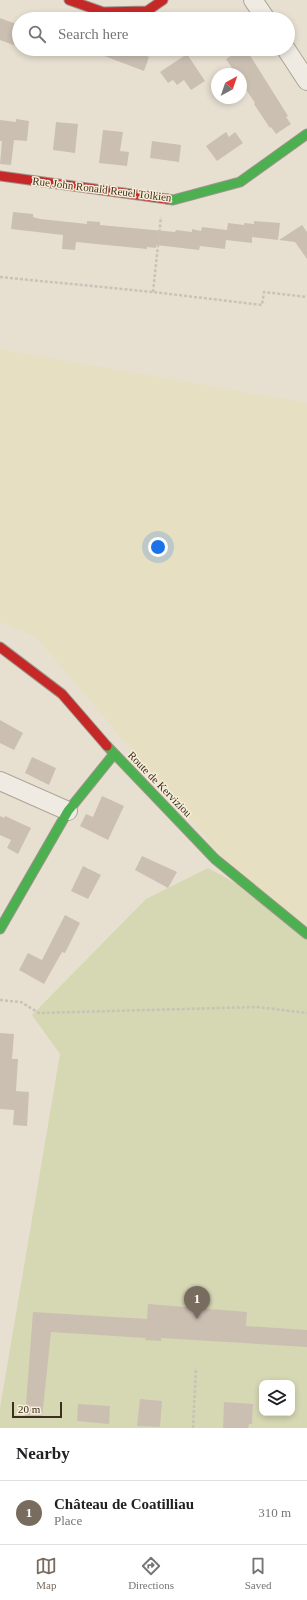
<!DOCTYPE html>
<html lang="en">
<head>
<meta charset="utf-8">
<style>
	body { margin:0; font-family:"Times New Roman",serif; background:#f6f6f6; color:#202124 }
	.controls { position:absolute; right:12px; bottom:12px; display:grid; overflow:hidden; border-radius:8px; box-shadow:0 2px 6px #0003 }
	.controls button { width:36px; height:36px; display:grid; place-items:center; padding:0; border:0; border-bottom:1px solid #e0e0e0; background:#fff; color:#202124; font:20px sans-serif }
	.compass { position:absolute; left:211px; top:68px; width:36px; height:36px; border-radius:50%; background:#fff; box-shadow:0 2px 6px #0003; rotate:40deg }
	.scale { position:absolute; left:12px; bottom:10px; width:50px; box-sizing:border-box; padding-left:4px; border:2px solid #3d2e20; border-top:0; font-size:11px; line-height:14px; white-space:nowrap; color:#3d2e20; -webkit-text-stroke:3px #f7eed8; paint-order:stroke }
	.you { position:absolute; left:158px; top:547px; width:14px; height:14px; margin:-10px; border:3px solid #fff; border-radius:50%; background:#1a73e8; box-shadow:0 0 0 6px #1a73e833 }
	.badge { display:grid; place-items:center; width:26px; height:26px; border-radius:50%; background:#786c5e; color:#fff; font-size:13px; font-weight:700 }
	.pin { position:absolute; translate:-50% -33px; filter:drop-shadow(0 1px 2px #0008) }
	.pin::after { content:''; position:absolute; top:21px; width:14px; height:12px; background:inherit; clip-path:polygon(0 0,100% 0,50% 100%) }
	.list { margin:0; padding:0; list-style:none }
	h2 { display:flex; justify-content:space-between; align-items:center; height:52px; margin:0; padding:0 16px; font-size:17px }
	h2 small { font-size:13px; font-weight:400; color:#757577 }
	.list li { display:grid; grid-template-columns:26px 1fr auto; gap:12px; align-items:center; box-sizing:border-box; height:64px; padding:0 16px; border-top:1px solid #e0e0e0 }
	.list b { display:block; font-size:15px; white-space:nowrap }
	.list p { margin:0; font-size:13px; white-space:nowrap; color:#757577 }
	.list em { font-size:13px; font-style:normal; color:#757577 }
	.icon { flex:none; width:22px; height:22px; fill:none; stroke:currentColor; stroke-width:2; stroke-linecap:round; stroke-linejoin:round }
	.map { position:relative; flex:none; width:307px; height:1428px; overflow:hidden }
	.search { position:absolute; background:#fff; box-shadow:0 2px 6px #0003; left:12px; right:12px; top:12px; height:44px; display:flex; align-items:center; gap:10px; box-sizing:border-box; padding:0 14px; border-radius:22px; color:#757577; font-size:15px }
	.sheet { height:116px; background:#fff }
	nav { display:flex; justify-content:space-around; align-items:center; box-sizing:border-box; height:56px; border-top:1px solid #e0e0e0; background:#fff; font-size:11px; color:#757577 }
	nav a { display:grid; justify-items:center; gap:2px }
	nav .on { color:#786c5e }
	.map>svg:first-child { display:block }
</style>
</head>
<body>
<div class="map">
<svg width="307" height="1428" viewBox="0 0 307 1428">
	<rect width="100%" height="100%" fill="#e7e0d1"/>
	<path fill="#e6dfc2" d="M0 349 307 403V935L252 892 36 637 0 622Z"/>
	<path fill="#d6d7b3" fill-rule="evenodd" d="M208 868 252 892 307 935V1428H0V1408L60 1054 32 1015 146 899ZM262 1383H292V1413H262Z"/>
	<g fill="#cbbfb2">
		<path d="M0 18 19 25V47L0 40Z"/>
		<path d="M86 49H143L141 54 149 57 144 71Z"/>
		<path d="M242 49H246L288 116 286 117 291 124 276 134 271 127 270 128 254 104 255 103 241 82V74H236L226 59Z"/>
		<path d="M187 54 205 81 191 90 184 80 177 85 173 80 168 83 160 72Z"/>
		<path d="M16 119 29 121 27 141 14 140 11 165 0 164 2 141H0V120L16 122Z"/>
		<path d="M56 122 78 124 75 153 53 150Z"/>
		<path d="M103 130 123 132 120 151 129 152 127 166 99 163Z"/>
		<path d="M226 132 229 137 235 132 243 143 217 161 206 146Z"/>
		<path d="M152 141 181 145 179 162 150 158Z"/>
		<path d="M13 212 33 214V217L40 219 87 224V221L100 222V225L175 232 176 230 192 232V229L201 231 202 227 227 230 228 223 244 225V223L254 224V221L280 223 278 240 252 237V243L226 240 225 249 200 246 199 250 156 245V248L147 247V249L76 242 75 250 62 249 63 235 11 229Z"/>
		<path d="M302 225 307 232V259L295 242 279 240Z"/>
		<path d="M0 720 23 733 14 750 0 743Z"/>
		<path d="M32 757 56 768 49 785 25 773Z"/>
		<path d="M102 796 124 806 108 840 80 826 86 814 93 817Z"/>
		<path d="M0 816 4 818 5 816 31 828 18 854 7 848 11 840 0 835Z"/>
		<path d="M142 856 177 872 168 888 135 870Z"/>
		<path d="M83 866 101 875 88 899 71 891Z"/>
		<path d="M65 915 80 923 65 953 62 952 44 984 19 970 28 953 42 960Z"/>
		<path d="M0 1033 14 1034 12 1059H18L16 1091 29 1092 27 1126 13 1125 14 1110 0 1109Z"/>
		<path d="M148 1304 247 1312 246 1326 307 1330V1347L161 1338V1341L145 1340 146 1338 51 1332 42 1418 25 1417 33 1312 147 1319Z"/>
		<path d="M140 1399 162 1401 160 1427 137 1426Z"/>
		<path d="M224 1402 253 1404 252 1424H249L248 1428H223Z"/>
		<path d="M78 1404 110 1406 109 1424 77 1421Z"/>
	</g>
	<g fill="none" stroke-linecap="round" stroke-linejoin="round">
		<defs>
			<g id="street">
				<path d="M253 0 266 19"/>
				<path d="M286 49 307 81"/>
				<path d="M0 781 68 811"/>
			</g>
			<g id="fast">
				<path d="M167 199 173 200 240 182 307 134"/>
				<path d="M107 746 215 859 307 934"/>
				<path d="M0 929 68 811 114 754"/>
			</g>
			<g id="jam">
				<path d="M69 0 103 12 147 11 163 0"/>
				<path d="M0 176 167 199"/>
				<path d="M0 647 62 694 107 746"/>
			</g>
		</defs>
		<use href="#street" stroke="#ada599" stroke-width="20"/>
		<use href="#fast" stroke="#9c958a" stroke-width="11"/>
		<use href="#jam" stroke="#9c958a" stroke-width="11"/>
		<g stroke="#c8c2b9" stroke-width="2.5" stroke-dasharray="3 2" stroke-linecap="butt">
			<path d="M0 277 153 292 262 305 264 292 307 297"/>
			<path d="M153 292 161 217"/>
			<path d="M0 1000 21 1002 39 1013 257 1007 307 1013"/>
			<path d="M193 1428 196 1368"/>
		</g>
		<use href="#street" stroke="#efebe3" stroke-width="18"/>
		<use href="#fast" stroke="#4caf50" stroke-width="9"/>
		<use href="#jam" stroke="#c62828" stroke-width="9"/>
	</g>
	<g text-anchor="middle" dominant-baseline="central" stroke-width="3" stroke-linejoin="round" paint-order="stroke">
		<g font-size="11" fill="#3d2e20" stroke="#f7eed8">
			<text transform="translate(102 189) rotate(7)">Rue John Ronald Reuel Tolkien</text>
			<text transform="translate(160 784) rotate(46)">Route de Kerviziou</text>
		</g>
	</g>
</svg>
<div class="controls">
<button><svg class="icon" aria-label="layers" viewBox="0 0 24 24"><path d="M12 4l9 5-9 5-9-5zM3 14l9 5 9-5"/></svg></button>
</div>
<svg class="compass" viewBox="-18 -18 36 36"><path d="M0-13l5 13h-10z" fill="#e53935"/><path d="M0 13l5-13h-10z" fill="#757577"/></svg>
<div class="scale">20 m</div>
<div class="you"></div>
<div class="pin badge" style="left:197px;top:1319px">1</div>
<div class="search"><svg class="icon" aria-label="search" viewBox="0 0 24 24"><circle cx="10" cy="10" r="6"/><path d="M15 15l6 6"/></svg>Search here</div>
</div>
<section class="sheet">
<h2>Nearby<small></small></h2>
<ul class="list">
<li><span class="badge">1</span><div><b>Château de Coatilliau</b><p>Place</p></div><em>310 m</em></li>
</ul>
</section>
<nav>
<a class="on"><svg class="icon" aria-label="map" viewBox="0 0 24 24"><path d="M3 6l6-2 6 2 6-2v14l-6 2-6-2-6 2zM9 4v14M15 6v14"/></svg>Map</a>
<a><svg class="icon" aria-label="directions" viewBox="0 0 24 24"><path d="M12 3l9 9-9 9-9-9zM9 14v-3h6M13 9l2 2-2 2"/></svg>Directions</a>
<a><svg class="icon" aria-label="saved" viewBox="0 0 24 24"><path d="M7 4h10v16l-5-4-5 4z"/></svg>Saved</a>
</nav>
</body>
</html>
